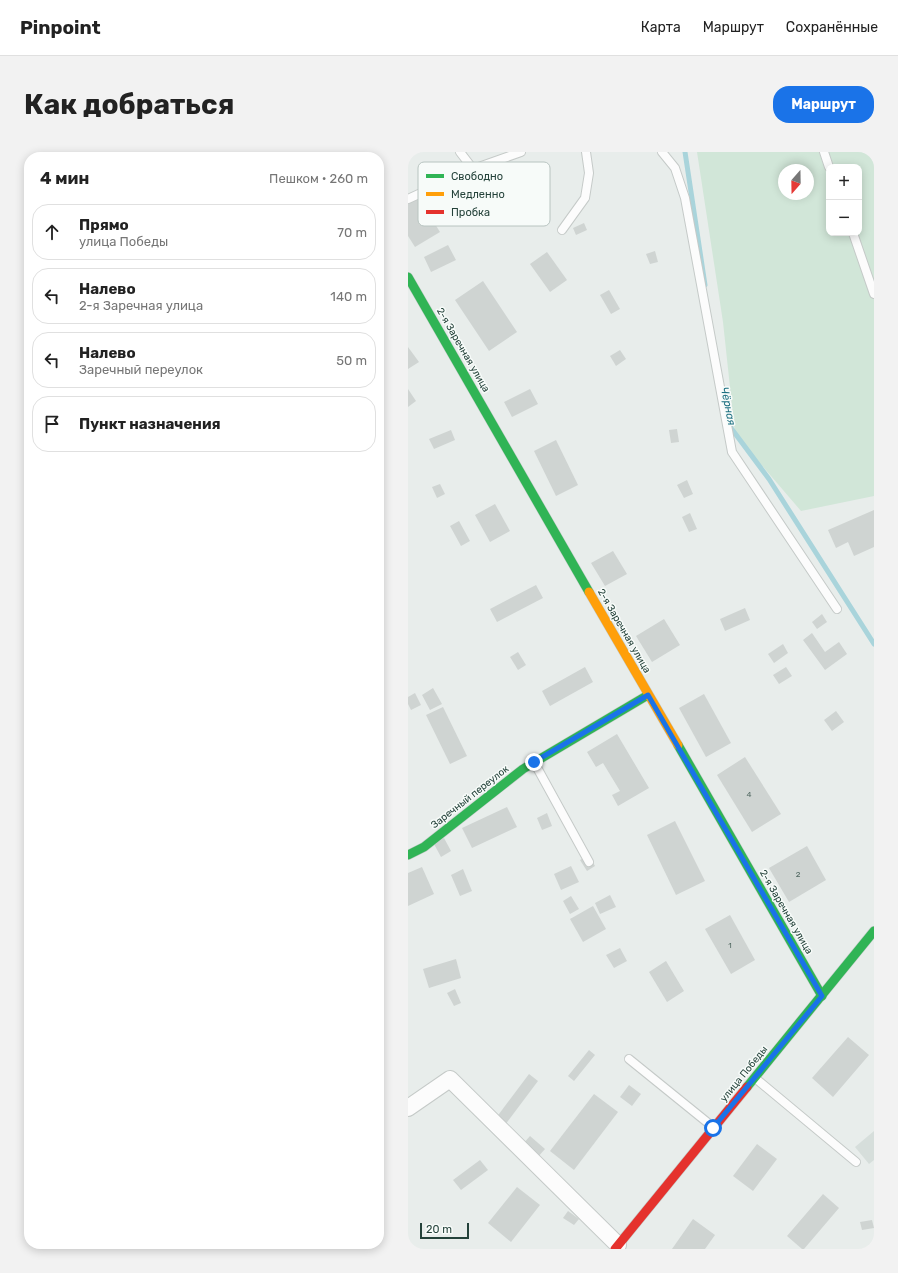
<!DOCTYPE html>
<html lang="ru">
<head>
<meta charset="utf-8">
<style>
	body { margin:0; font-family:Rubik,sans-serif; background:#f2f2f2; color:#222 }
	.controls { position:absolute; right:12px; top:12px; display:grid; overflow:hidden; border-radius:8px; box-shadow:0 2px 10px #0003 }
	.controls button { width:36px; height:36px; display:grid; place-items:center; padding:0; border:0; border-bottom:1px solid #e0e0e0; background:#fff; color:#222; font:20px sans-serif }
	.compass { position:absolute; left:370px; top:12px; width:36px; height:36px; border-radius:50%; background:#fff; box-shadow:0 2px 10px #0003; rotate:200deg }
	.scale { position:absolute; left:12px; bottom:10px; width:49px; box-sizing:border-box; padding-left:4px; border:2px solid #24423a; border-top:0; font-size:11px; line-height:14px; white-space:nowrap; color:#24423a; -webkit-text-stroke:3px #f7fbf9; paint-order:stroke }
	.stop { position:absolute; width:12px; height:12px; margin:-9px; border:3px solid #1a73e8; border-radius:50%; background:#fff }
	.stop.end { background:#1a73e8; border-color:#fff; box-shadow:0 1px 4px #0008 }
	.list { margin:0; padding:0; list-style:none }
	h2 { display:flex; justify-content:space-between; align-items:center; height:52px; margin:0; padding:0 16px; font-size:17px }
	h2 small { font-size:13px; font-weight:400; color:#767676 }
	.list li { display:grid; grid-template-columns:26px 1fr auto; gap:12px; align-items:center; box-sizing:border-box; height:56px; margin:0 8px 8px; padding:0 8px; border:1px solid #e0e0e0; border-radius:16px }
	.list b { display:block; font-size:15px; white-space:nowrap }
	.list p { margin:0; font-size:13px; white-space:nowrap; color:#767676 }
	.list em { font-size:13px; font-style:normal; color:#767676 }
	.icon { flex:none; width:22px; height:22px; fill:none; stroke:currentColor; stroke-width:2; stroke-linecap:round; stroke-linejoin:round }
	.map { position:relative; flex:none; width:466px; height:1097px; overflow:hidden; border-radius:16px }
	header { display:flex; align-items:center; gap:24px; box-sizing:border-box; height:56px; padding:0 20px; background:#fff; border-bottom:1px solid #e0e0e0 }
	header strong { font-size:19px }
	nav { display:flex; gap:22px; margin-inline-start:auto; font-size:14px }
	.intro { display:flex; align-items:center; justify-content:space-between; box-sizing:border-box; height:96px; padding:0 24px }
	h1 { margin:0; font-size:28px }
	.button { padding:10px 18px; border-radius:16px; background:#1a73e8; color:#fff; font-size:14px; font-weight:700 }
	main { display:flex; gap:24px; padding:0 24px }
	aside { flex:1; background:#fff; border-radius:16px; box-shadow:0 2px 10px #0003 }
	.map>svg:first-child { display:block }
</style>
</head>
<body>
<header>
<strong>Pinpoint</strong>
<nav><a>Карта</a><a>Маршрут</a><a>Сохранённые</a></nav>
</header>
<div class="intro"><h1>Как добраться</h1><a class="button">Маршрут</a></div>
<main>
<aside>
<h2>4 мин<small>Пешком · 260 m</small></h2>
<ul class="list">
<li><svg class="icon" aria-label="ahead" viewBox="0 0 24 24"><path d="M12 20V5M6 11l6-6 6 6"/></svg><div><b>Прямо</b><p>улица Победы</p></div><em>70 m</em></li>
<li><svg class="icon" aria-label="left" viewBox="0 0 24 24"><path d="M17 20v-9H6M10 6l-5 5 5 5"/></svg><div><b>Налево</b><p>2-я Заречная улица</p></div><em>140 m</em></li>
<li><svg class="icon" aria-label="left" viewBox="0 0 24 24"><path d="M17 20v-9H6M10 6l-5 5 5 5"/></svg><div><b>Налево</b><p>Заречный переулок</p></div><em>50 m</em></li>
<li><svg class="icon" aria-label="arrive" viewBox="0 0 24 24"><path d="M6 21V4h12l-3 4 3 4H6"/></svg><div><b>Пункт назначения</b></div></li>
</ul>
</aside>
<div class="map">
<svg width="466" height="1097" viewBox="0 0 466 1097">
	<rect width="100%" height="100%" fill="#e8edeb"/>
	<path fill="#d6dedb" d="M466 979V1008L461 1012 447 995Z"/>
	<path fill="#d1e6d8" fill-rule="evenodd" d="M289 0H466V344L393 359 327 282 315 170ZM421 15H451V81H421ZM376 18H400V42H376Z"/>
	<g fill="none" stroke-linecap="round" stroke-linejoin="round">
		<g stroke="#a9d4db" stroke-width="5">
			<path d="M277 0 297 133"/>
			<path d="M322 271 323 276 361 327 466 492"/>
		</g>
	</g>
	<g fill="#cfd4d2">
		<path d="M9 43 32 80 7 95 0 84V49Z"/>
		<path d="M176 71 179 78 168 83 165 76Z"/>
		<path d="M40 93 48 108 23 120 16 105Z"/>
		<path d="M247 99 250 110 242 112 238 102Z"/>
		<path d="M139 100 159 128 142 140 122 112Z"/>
		<path d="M75 129 109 180 81 199 47 148Z"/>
		<path d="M201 138 212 157 203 162 192 143Z"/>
		<path d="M0 195 11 210 0 217Z"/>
		<path d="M212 198 218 207 208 214 202 204Z"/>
		<path d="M0 237 8 249 0 255Z"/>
		<path d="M122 237 130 252 104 265 96 250Z"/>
		<path d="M269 277 271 290 263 291 261 278Z"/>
		<path d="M43 278 47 288 26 297 21 287Z"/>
		<path d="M148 288 170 333 148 344 126 299Z"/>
		<path d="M279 328 285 342 276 346 269 333Z"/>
		<path d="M32 332 37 342 29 346 24 335Z"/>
		<path d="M87 352 102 379 82 390 67 363Z"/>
		<path d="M466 358V395L446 404 440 390 428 396 420 378Z"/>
		<path d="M282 361 289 377 281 380 274 365Z"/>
		<path d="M51 369 62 389 53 394 42 374Z"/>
		<path d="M205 399 219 422 197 434 183 411Z"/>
		<path d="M128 433 135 446 89 470 82 457Z"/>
		<path d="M337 456 342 468 317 479 312 467Z"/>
		<path d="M414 462 419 470 409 477 404 470Z"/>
		<path d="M256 467 272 493 244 510 228 484Z"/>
		<path d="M404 481 417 500 431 490 439 502 417 518 395 488Z"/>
		<path d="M375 492 380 501 366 511 360 502Z"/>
		<path d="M110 500 118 513 110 518 102 505Z"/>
		<path d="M177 515 185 530 142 554 134 539Z"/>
		<path d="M378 515 384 524 371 532 365 523Z"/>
		<path d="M25 536 34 552 22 558 14 543Z"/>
		<path d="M7 541 13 553 3 558 0 552V545Z"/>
		<path d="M296 542 323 591 298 605 271 556Z"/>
		<path d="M35 555 59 604 42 612 18 563Z"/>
		<path d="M428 559 436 570 424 579 416 568Z"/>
		<path d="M209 582 241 636 210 654 204 643 212 639 195 611 188 615 179 600Z"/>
		<path d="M337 605 373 662 344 680 309 623Z"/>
		<path d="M99 655 109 675 64 696 54 676Z"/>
		<path d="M139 661 144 674 134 678 129 666Z"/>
		<path d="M267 669 297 729 268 743 239 683Z"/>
		<path d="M36 686 43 699 33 705 26 692Z"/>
		<path d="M399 694 418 728 381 750 361 716Z"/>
		<path d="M181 703 187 714 179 719 172 708Z"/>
		<path d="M163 714 171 730 153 738 146 722Z"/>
		<path d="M14 715 26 742 0 754V721Z"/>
		<path d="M55 717 64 739 52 744 43 723Z"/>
		<path d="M202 743 208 755 192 762 187 751Z"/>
		<path d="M163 744 171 757 162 762 155 749Z"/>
		<path d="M185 754 198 777 175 790 162 767Z"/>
		<path d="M322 763 347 808 323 822 297 777Z"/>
		<path d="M212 796 219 809 206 816 198 803Z"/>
		<path d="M48 807 53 826 21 836 15 817Z"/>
		<path d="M258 809 276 839 259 850 241 820Z"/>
		<path d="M47 837 53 851 46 854 39 841Z"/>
		<path d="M440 885 461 903 425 945 404 926Z"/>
		<path d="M181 898 187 903 166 929 160 924Z"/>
		<path d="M121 922 130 929 97 973 88 966Z"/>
		<path d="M221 933 233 942 224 954 212 945Z"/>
		<path d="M186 942 210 960 166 1018 142 999Z"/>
		<path d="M122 984 137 997 129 1006 114 993Z"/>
		<path d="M349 992 369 1007 345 1039 325 1024Z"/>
		<path d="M72 1008 80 1018 53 1038 45 1028Z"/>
		<path d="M109 1035 132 1053 103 1090 80 1071Z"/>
		<path d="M415 1042 431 1056 396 1097H394L379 1084Z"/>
		<path d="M160 1059 171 1067 166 1073 155 1066Z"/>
		<path d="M285 1067 307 1083 297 1097H264Z"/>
		<path d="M464 1068 466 1076 454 1078 452 1070Z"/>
	</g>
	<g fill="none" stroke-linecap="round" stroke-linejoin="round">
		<defs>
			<g id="lane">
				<path d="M52 0 65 17"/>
				<path d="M254 0 267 16 277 46 324 300 429 457"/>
				<path d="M416 0 421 15"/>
				<path d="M0 47 65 17 113 0"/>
				<path d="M154 78 177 46 181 21 178 0"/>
				<path d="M445 81 466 142"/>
				<path d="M126 610 181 710"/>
				<path d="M221 907 305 975"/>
				<path d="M347 926 448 1010"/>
			</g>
			<path id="street" d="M0 956 42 927 210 1093"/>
			<g id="fast">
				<path d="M0 125 181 440"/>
				<path d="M270 593 414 844"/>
				<path d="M0 703 16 695 115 617 240 543"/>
				<path d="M339 935 466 779"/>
			</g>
			<path id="slow" d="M181 440 270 593"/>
			<path id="jam" d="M207 1097 339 935"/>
		</defs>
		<use href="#lane" stroke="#c5cac8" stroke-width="10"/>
		<use href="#street" stroke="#c5cac8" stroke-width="18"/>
		<use href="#fast" stroke="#c3cbc8" stroke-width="10"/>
		<use href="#slow" stroke="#c3cbc8" stroke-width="10"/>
		<use href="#jam" stroke="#c3cbc8" stroke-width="10"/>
		<use href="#lane" stroke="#fcfcfc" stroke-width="8"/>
		<use href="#street" stroke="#fcfcfc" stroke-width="16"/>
		<use href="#fast" stroke="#30b455" stroke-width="9"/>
		<use href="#slow" stroke="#ff9f0a" stroke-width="9"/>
		<use href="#jam" stroke="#e5322d" stroke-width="9"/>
	</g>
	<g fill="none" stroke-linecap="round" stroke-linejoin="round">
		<path stroke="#1a73e8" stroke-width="5" d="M126 610 240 543 414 844 305 976"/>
	</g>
	<g text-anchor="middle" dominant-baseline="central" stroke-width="3" stroke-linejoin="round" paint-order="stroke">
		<g font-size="8" fill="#506761">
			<text x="341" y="642">4</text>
			<text x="390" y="722">2</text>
			<text x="322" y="793">1</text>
		</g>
		<g font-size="10" fill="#24423a" stroke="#f7fbf9">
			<text transform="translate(55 198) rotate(60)">2-я Заречная улица</text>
			<text transform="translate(216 479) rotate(60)">2-я Заречная улица</text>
			<text transform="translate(62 645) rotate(-38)">Заречный переулок</text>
			<text transform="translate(378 760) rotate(60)">2-я Заречная улица</text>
			<text transform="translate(336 922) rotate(-51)">улица Победы</text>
		</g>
		<g font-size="11" font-style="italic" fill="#1c6f80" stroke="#f7fbf9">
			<text transform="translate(320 254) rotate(79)">Чёрная</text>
		</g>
	</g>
	<rect x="10" y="10" width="132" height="64" rx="6" fill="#f7fbf9" stroke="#b8c4c0" stroke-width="1"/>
	<rect x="18" y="22" width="18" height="4" fill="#30b455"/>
	<rect x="18" y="40" width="18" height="4" fill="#ff9f0a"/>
	<rect x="18" y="58" width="18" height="4" fill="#e5322d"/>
	<g font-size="11" fill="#24423a">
		<text x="43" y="28">Свободно</text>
		<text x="43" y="46">Медленно</text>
		<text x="43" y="64">Пробка</text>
	</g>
</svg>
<div class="controls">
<button>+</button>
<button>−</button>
</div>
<svg class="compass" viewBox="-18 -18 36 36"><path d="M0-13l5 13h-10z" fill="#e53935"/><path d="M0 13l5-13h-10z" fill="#767676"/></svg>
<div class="scale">20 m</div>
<div class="stop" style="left:305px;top:976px"></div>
<div class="stop end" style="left:126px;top:610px"></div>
</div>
</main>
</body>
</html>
